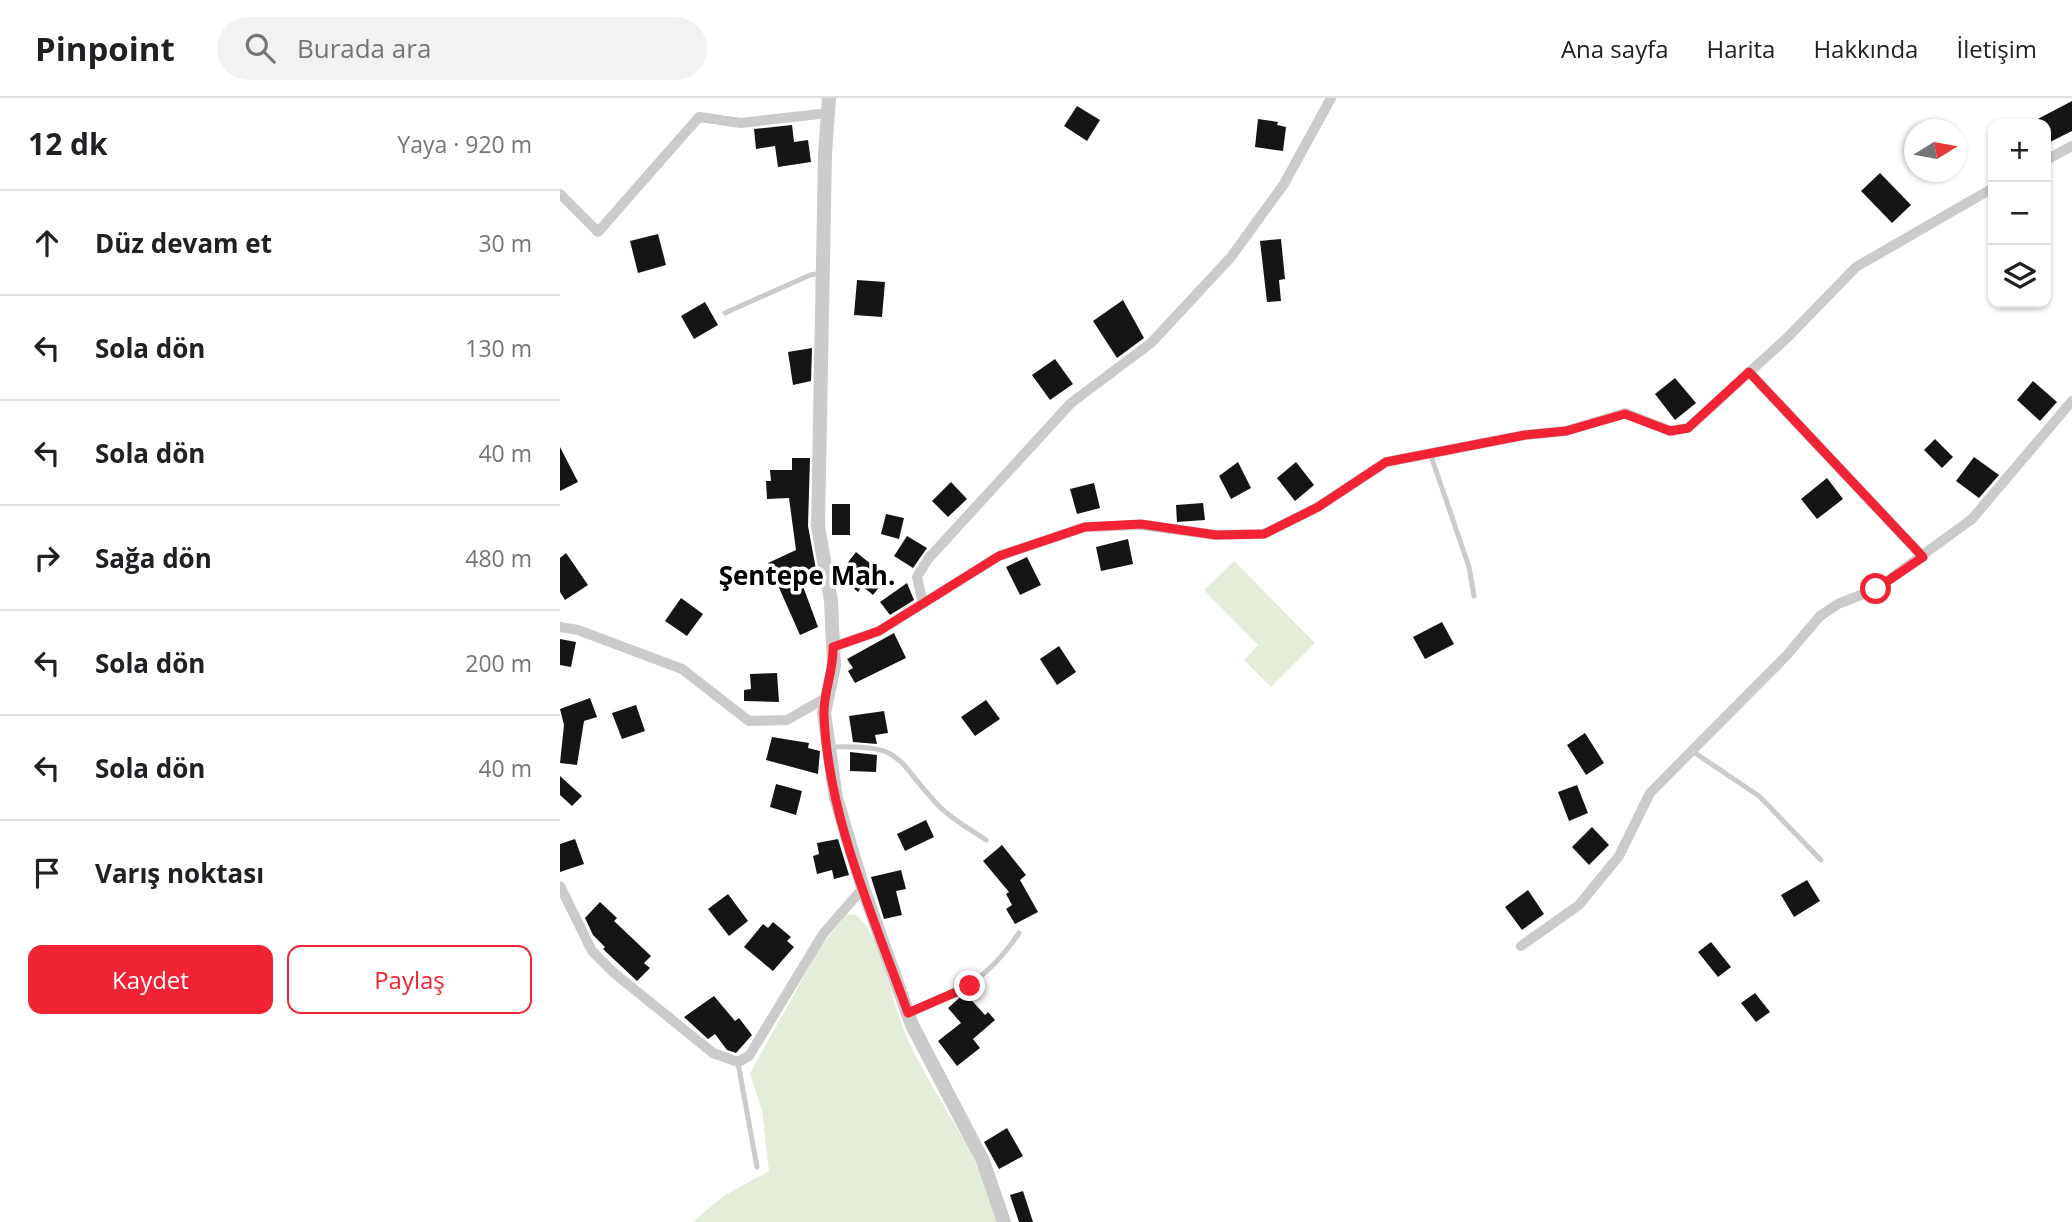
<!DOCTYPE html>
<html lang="tr">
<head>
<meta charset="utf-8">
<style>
	body { margin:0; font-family:"Open Sans",sans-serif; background:#f2f2f2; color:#202124 }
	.controls { position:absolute; right:21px; top:21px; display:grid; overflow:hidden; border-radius:14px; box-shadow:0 2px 5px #0004 }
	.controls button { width:63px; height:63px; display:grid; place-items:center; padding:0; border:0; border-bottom:2px solid #e0e0e0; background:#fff; color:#202124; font:35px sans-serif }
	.compass { position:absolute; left:1344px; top:21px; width:63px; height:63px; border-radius:50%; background:#fff; box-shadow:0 2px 5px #0004; rotate:79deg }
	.stop { position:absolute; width:21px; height:21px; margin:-16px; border:5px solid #f12334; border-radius:50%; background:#fff }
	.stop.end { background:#f12334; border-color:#fff; box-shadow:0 2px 7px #0008 }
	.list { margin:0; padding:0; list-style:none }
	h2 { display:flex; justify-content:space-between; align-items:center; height:91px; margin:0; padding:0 28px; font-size:30px }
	h2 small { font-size:23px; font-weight:400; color:#757577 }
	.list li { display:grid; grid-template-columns:46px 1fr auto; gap:21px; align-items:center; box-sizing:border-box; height:105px; padding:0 28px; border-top:2px solid #e0e0e0 }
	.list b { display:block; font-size:26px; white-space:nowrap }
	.list em { font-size:23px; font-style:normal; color:#757577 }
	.actions { display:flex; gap:14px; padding:21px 28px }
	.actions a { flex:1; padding:16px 0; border:2px solid #f12334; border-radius:14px; text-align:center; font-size:24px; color:#f12334 }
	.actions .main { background:#f12334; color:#fff }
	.icon { flex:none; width:38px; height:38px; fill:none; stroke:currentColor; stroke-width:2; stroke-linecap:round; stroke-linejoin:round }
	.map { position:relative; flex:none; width:1512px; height:1124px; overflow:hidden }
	header { display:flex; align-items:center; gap:42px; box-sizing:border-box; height:98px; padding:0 35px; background:#fff; border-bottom:2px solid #e0e0e0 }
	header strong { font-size:33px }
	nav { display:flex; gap:38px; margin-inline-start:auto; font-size:24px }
	.search { width:490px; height:63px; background:#f2f2f2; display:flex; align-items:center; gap:18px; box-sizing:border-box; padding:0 24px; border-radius:38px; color:#757577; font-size:26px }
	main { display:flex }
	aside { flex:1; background:#fff }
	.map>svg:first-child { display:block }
</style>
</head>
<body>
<header>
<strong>Pinpoint</strong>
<div class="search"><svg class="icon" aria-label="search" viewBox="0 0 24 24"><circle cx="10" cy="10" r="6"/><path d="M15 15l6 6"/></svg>Burada ara</div>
<nav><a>Ana sayfa</a><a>Harita</a><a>Hakkında</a><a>İletişim</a></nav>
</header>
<main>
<aside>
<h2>12 dk<small>Yaya · 920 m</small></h2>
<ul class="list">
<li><svg class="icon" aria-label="ahead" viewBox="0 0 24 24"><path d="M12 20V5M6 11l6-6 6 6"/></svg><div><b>Düz devam et</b></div><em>30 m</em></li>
<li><svg class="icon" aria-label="left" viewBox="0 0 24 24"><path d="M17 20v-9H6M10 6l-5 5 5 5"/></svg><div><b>Sola dön</b></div><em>130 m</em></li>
<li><svg class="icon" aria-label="left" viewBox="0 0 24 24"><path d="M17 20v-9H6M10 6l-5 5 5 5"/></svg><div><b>Sola dön</b></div><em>40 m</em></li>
<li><svg class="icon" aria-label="right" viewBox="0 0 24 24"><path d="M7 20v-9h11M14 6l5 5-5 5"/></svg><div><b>Sağa dön</b></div><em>480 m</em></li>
<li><svg class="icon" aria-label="left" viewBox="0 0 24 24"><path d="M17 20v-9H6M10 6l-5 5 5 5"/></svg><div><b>Sola dön</b></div><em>200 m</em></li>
<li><svg class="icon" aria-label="left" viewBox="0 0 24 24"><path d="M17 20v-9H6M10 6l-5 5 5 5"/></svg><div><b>Sola dön</b></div><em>40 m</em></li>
<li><svg class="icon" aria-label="arrive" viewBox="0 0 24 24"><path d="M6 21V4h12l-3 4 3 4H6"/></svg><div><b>Varış noktası</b></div></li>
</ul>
<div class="actions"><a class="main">Kaydet</a><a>Paylaş</a></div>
</aside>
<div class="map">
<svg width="1512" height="1124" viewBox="0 0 1512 1124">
	<rect width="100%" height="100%" fill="#fff"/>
	<g fill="#e4ecda">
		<path d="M674 463 755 545 711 589 684 562 698 547 644 492Z"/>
		<path d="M295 816C322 838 328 888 339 919 363 990 422 1050 436 1124H133L162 1099 209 1073 202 1013 190 975 261 848 286 817Z"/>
	</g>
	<g fill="#151515">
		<path d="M1512 3V33L1486 46V26H1468Z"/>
		<path d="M517 8 540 22 527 43 504 28Z"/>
		<path d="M698 21 718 24 717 27 726 29 723 53 695 49Z"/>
		<path d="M232 27 234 44 248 42 251 64 218 69 215 48 196 51 194 31Z"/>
		<path d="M1320 75 1351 107 1332 125 1301 93Z"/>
		<path d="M98 136 106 167 78 175 70 143Z"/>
		<path d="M721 141 725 181 719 182 721 203 707 204 700 143Z"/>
		<path d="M297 182 325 184 322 219 294 217Z"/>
		<path d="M563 202 584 240 557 260 533 223Z"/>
		<path d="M145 204 158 227 134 241 121 218Z"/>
		<path d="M252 250 251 283 233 287 228 254Z"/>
		<path d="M495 261 513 286 490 302 472 277Z"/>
		<path d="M1115 280 1136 305 1115 322 1095 296Z"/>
		<path d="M1473 283 1497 304 1480 323 1457 302Z"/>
		<path d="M1375 341 1393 359 1382 370 1364 352Z"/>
		<path d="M0 349 18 384 0 393Z"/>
		<path d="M1414 359 1439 377 1419 400 1396 383Z"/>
		<path d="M232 360H250L248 428 257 477 240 480 258 529 240 537 208 465 236 452 229 400 207 401 206 383H211L210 372H232Z"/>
		<path d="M678 364 691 390 671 401 659 378Z"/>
		<path d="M736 364 754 387 735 403 717 380Z"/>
		<path d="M1267 380 1283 401 1257 421 1241 401Z"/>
		<path d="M391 384 407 401 388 419 372 403Z"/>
		<path d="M534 385 540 410 517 416 510 391Z"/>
		<path d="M643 405 645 422 617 424 616 407Z"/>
		<rect x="272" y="406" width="18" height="31"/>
		<path d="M326 416 344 420 339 441 321 436Z"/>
		<path d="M347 438 367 450 353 470 334 458Z"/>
		<path d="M568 441 573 466 541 473 536 449Z"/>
		<path d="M296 454 327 479 313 497 302 488 298 494 286 484 290 478 282 472Z"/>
		<path d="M6 455 28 487 5 502 0 494V460Z"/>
		<path d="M467 459 481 487 460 497 446 469Z"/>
		<path d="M347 485 354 502 330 517 320 504Z"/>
		<path d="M121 500 143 516 127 538 105 523Z"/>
		<path d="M882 524 894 546 865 561 853 539Z"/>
		<path d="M334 535 346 560 295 585 288 573 293 570 287 561Z"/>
		<path d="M0 541 16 544 11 569 0 567Z"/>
		<path d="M499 548 516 574 497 587 480 561Z"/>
		<path d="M217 575 219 604 184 603V592L191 591 190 576Z"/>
		<path d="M30 600 37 619 24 623 17 667 0 665 4 627 0 611Z"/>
		<path d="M426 602 440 621 415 638 401 619Z"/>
		<path d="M76 607 85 633 62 641 52 615Z"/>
		<path d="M324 613 328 635 315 637 317 646 293 644 289 618Z"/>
		<path d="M1025 635 1044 665 1026 677 1007 647Z"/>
		<path d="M212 639 249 645 248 650 260 653 258 676 206 662Z"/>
		<path d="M290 654 317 657 316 674 290 673Z"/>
		<path d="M0 678 22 698 12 708 0 697Z"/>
		<path d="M216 686 242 693 236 717 210 709Z"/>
		<path d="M1017 687 1028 715 1009 723 998 694Z"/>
		<path d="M366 722 374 739 345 753 337 736Z"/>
		<path d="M1032 729 1049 747 1029 767 1012 749Z"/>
		<path d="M15 741 24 766 0 774V746Z"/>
		<path d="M278 741 289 777 274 781 272 772 257 776 253 758 259 756 257 745Z"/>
		<path d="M442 747 466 777 460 782 478 814 455 826 446 811 452 807 446 796 449 794 423 763Z"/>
		<path d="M341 772 346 791 336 793 342 817 324 821 311 779Z"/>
		<path d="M1247 782 1260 803 1234 819 1221 797Z"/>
		<path d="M968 792 984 816 962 832 945 809Z"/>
		<path d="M168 796 188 823 169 838 148 811Z"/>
		<path d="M40 804 57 820 54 823 91 858 84 865 90 870 77 883 43 851 45 849 33 837 25 820Z"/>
		<path d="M213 824 231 839 227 843 234 849 213 873 184 849 203 826 208 830Z"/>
		<path d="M1151 844 1171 869 1158 879 1138 854Z"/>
		<path d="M405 895 425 917 428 914 435 922 413 941 420 950 397 968 378 943 401 925 388 910Z"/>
		<path d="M1195 895 1210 914 1196 924 1181 905Z"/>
		<path d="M154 898 175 923 179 920 192 937 176 955 167 952 155 936 148 941 124 919Z"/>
		<path d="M447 1030 463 1058 439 1071 424 1044Z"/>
		<path d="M463 1093 473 1124H459L450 1097Z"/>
	</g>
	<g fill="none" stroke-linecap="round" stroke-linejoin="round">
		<g stroke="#cbcbcb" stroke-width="5">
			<path d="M165 215 250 177 262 175"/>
			<path d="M870 355 909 469 914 498"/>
			<path d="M272 649C345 647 333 659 378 707 391 721 410 731 426 742"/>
			<path d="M1132 653 1199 698 1261 762"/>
			<path d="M348 915C400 894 427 883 459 835"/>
			<path d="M178 965 197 1069"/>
		</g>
		<g stroke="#cbcbcb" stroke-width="10">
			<path d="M1486 62 1512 48"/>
			<path d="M0 96 38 134 139 19 181 25 268 15"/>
			<path d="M1189 274 1363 459"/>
			<path d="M363 505 357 479 368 461 511 305 591 245 671 159 724 86 771 0"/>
			<path d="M0 529 18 532 122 571 189 623 227 622 267 599"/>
			<path d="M273 549 319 533 439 458 525 429 581 427 656 437 704 436 758 409 826 364 965 337 1006 333 1065 315 1110 333 1128 330 1227 240 1296 169 1433 90"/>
			<path d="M0 788 32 853 54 875 153 955 178 964 189 958 263 836 303 790"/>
			<path d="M961 848 1019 807 1059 758 1090 695 1227 557 1260 518 1278 506 1316 491 1412 421 1512 303"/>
		</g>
		<path stroke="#cbcbcb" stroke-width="14" d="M269 0 265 57 258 428 271 503 274 568 264 615 276 700 303 790 352 927 423 1063 444 1124"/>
	</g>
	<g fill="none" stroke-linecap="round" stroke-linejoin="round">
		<path stroke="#f12334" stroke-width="9" d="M410 888 348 915C314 820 268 720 264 617 263 595 274 572 273 549L319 533 439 458 525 429 581 426 656 437 704 436 758 409 826 364 965 337 1006 333 1065 316 1110 333 1128 330 1189 274 1363 459 1316 491"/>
	</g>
	<g text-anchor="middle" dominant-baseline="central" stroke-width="7" stroke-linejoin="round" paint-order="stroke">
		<g font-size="26" font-weight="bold" fill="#000" stroke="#fff">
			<text x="247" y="477">Şentepe Mah.</text>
		</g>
	</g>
</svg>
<div class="controls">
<button>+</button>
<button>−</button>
<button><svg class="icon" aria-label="layers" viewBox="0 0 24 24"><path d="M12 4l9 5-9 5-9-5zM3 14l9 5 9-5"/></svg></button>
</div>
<svg class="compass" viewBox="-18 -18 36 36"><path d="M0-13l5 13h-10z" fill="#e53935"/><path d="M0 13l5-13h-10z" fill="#757577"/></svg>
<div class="stop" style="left:1316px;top:491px"></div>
<div class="stop end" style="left:410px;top:888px"></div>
</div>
</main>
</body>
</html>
